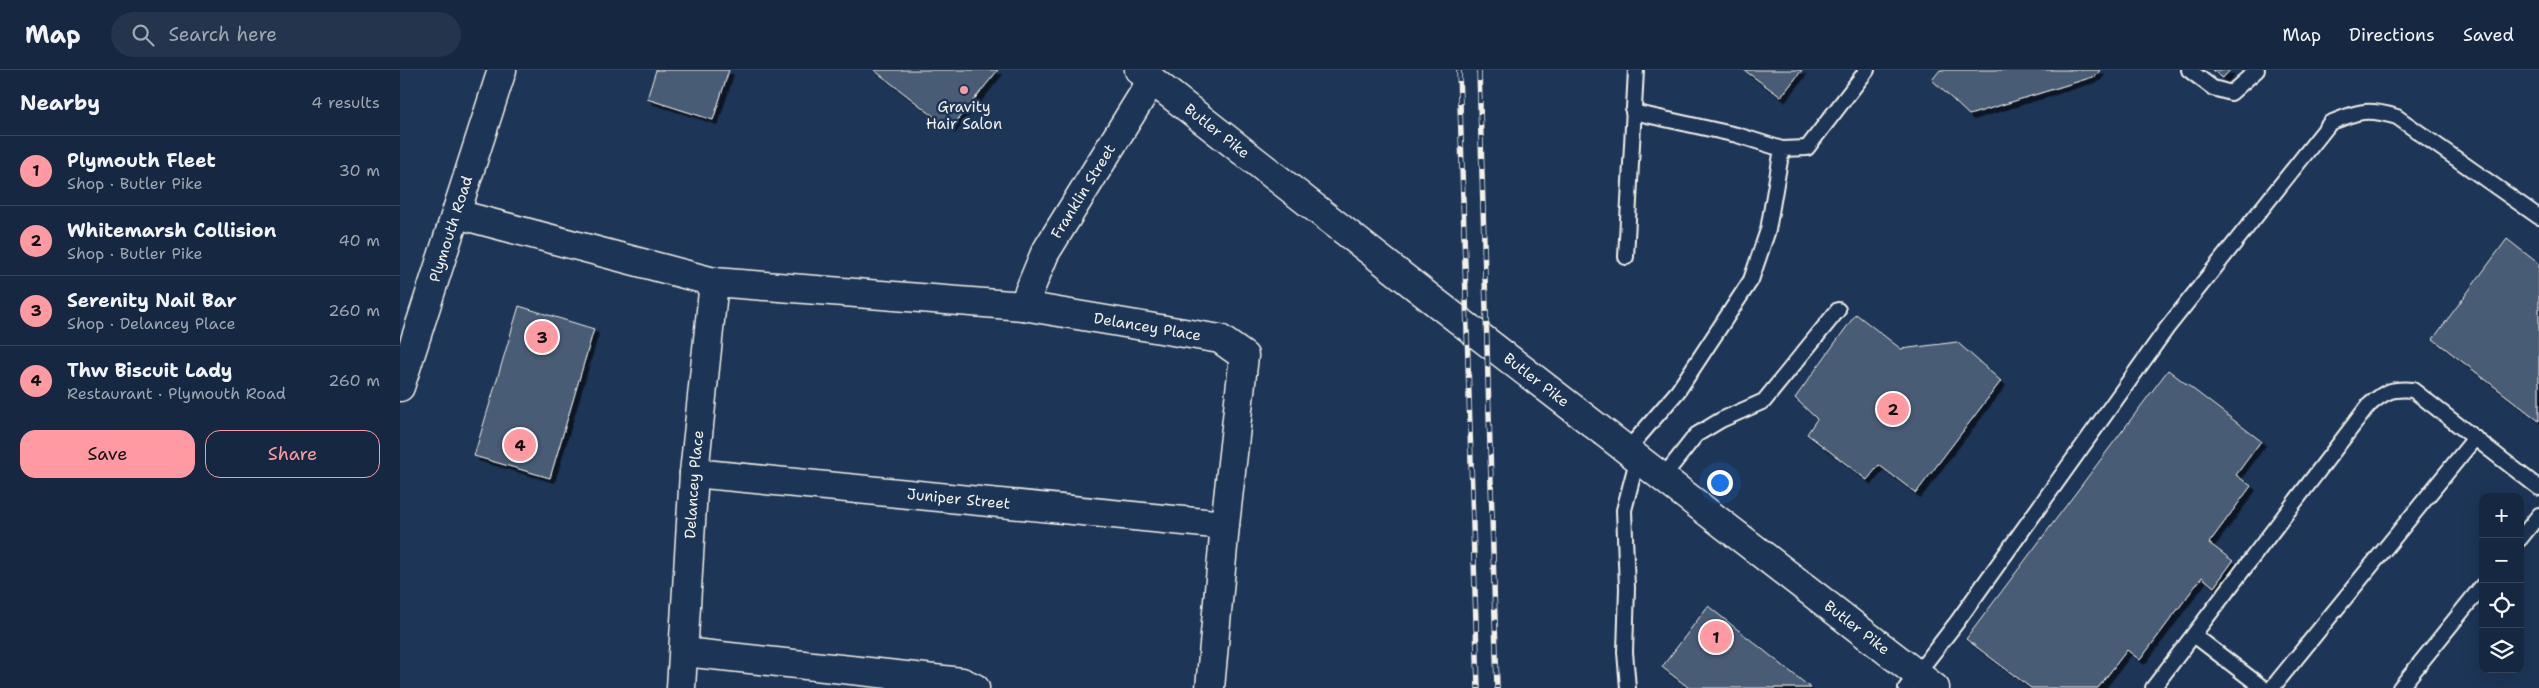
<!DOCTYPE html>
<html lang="en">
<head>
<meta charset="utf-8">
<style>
	body { margin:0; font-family:"Shantell Sans",sans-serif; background:#23344c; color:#f1f3f6 }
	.controls { position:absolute; right:15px; bottom:15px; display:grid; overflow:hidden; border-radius:10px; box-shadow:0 5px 20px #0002 }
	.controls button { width:45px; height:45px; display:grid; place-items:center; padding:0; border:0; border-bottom:1px solid #35445a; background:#162841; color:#f1f3f6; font:25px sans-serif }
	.you { position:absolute; left:1319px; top:412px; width:18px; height:18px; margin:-12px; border:4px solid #fff; border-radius:50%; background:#1a73e8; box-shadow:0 0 0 8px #1a73e833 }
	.badge { display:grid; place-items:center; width:32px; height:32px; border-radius:50%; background:#ff9aa2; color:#111; font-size:16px; font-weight:700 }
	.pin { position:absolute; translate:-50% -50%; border:2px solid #fff; box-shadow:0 1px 5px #0006 }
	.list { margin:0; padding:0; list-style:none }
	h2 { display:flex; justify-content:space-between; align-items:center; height:65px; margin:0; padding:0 20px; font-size:21px }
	h2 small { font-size:16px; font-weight:400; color:#9ea6b1 }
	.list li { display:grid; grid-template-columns:32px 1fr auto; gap:15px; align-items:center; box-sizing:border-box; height:70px; padding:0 20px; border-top:1px solid #35445a }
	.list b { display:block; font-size:19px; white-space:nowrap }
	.list p { margin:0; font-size:16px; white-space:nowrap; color:#9ea6b1 }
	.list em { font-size:16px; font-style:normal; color:#9ea6b1 }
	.actions { display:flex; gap:10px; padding:15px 20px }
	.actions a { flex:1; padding:11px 0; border:1px solid #ff9aa2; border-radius:15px; text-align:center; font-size:18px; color:#ff9aa2 }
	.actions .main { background:#ff9aa2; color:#111 }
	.icon { flex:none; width:28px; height:28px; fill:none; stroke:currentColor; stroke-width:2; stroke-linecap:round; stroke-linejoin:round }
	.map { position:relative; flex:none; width:2139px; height:618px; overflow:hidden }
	header { display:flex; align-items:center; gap:30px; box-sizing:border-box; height:70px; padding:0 25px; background:#162841; border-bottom:1px solid #35445a }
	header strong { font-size:24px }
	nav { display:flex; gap:28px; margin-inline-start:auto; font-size:18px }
	.search { width:350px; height:45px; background:#23344c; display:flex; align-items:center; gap:12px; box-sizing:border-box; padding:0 18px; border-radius:28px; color:#9ea6b1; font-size:19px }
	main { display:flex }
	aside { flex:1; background:#162841 }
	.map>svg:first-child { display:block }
</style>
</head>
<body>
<header>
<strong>Map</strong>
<div class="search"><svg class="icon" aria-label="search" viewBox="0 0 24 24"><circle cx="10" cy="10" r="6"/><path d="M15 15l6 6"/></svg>Search here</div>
<nav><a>Map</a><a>Directions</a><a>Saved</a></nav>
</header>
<main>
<aside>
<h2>Nearby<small>4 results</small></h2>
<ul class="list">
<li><span class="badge">1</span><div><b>Plymouth Fleet</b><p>Shop · Butler Pike</p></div><em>30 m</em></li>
<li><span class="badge">2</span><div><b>Whitemarsh Collision</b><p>Shop · Butler Pike</p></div><em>40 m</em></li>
<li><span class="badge">3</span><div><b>Serenity Nail Bar</b><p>Shop · Delancey Place</p></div><em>260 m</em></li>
<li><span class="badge">4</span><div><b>Thw Biscuit Lady</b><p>Restaurant · Plymouth Road</p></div><em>260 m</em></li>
</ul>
<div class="actions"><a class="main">Save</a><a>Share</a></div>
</aside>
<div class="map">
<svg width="2139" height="618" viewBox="0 0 2139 618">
	<defs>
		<filter id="shadow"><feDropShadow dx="4.5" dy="4.5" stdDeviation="0" flood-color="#0009"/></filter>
	</defs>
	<rect width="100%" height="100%" fill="#1d3557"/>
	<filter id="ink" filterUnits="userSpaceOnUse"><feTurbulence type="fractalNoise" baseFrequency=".02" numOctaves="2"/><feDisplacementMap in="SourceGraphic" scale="10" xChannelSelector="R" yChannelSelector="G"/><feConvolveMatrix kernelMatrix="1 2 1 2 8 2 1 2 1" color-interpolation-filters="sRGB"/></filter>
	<g filter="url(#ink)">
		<g fill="#485b74" stroke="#f4f1e8" filter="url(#shadow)">
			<path d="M256 0H329L313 50 247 29Z"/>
			<path d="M474 0H598L550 59Z"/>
			<path d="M1344 0H1402L1381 27Z"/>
			<path d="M1540 0H1700L1696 6 1569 45 1532 10Z"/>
			<path d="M1812 0H1830L1823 8Z"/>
			<path d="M2107 169 2139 194V351L2033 269Z"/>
			<path d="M119 236 194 259 150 408 74 386Z"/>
			<path d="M1456 244 1501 279 1557 272 1601 311 1516 423 1479 395 1467 410 1407 364 1417 349 1395 328Z"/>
			<path d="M1768 300 1861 371 1836 405 1851 416 1809 473 1833 491 1814 517 1802 507 1740 590 1727 580 1698 618H1631L1566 569Z"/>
			<path d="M1308 536 1411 618H1289L1262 597Z"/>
		</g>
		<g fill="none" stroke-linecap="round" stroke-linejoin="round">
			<defs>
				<g id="service">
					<path d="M1789 0 1813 18 1831 23 1857 0"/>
					<path d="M1233 42 1337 65 1382 79"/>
					<path d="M1226 187 1236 0"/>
					<path d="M1228 379 1278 321 1351 210 1368 160 1382 79 1407 78 1467 0"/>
					<path d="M1263 407 1296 365 1321 350 1364 331 1438 240"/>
					<path d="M2120 469 2139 445"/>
					<path d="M1794 565 1863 618"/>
					<path d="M1228 618 1225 582 1227 518 1224 440 1238 387"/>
					<path d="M1506 618 1557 552 1767 258 1930 53C1958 41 1967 38 1997 47L2139 147"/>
					<path d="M1753 618 1968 336C1984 322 1991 318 2013 320L2139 418"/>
					<path d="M1872 618 2075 368"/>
					<path d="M2000 618 2083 515"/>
				</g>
				<g id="minor">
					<path id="s1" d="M57 144 314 212 623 236 820 269 844 286 825 455 810 618"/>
					<path id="s2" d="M623 236 645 183 752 10"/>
					<path id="s3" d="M294 403 825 455"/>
					<path d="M284 582 562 612 575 618"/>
					<path id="s4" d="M281 618 294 403 314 212"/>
				</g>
				<g id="secondary">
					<path id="s5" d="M0 317 102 0"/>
				</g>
				<g id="primary">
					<path id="s6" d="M739 0 1034 231 1535 618"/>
				</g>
			</defs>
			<use href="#service" stroke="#f4f1e8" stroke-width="18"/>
			<use href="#minor" stroke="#f4f1e8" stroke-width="31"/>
			<use href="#secondary" stroke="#f4f1e8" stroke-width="31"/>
			<use href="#primary" stroke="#f4f1e8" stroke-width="31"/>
			<use href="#service" stroke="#1d3557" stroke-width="14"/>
			<use href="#minor" stroke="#1d3557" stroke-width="28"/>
			<use href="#secondary" stroke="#1d3557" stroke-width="28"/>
			<use href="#primary" stroke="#1d3557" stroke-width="28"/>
			<defs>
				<g id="rail">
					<path d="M1059 0 1078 618"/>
					<path d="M1079 0 1097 618"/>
				</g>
			</defs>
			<use href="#rail" stroke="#f4f1e8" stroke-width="5.5"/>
			<use href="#rail" stroke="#1d3557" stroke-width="4" stroke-dasharray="11" stroke-linecap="butt"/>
		</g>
	</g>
	<circle fill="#ff9aa2" stroke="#1d3557" stroke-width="2" cx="564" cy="20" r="5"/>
	<g text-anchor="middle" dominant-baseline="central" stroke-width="5" stroke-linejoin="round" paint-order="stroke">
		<g font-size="15" fill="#f4f1e8" stroke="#1d3557">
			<text x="564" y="37">Gravity<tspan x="564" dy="17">Hair Salon</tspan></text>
		</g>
		<g font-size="15" fill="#f4f1e8" stroke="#1d3557">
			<text stroke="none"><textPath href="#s6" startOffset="99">Butler Pike</textPath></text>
			<text stroke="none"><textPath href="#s2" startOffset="130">Franklin Street</textPath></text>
			<text stroke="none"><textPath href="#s5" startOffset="166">Plymouth Road</textPath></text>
			<text stroke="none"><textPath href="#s1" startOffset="702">Delancey Place</textPath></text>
			<text stroke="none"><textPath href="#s6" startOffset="504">Butler Pike</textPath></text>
			<text stroke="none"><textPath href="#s4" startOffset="204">Delancey Place</textPath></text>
			<text stroke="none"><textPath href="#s3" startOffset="266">Juniper Street</textPath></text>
			<text stroke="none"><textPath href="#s6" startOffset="909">Butler Pike</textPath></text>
		</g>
	</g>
</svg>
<div class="controls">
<button>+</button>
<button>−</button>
<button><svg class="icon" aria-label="locate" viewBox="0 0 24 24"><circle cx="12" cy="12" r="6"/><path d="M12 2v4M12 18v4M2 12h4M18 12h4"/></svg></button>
<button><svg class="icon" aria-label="layers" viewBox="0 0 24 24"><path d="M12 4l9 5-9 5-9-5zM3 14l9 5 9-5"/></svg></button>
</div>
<div class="you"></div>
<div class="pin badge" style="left:1316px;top:567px">1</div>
<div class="pin badge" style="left:1493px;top:339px">2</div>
<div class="pin badge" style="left:142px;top:267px">3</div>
<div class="pin badge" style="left:120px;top:375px">4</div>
</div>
</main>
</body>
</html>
